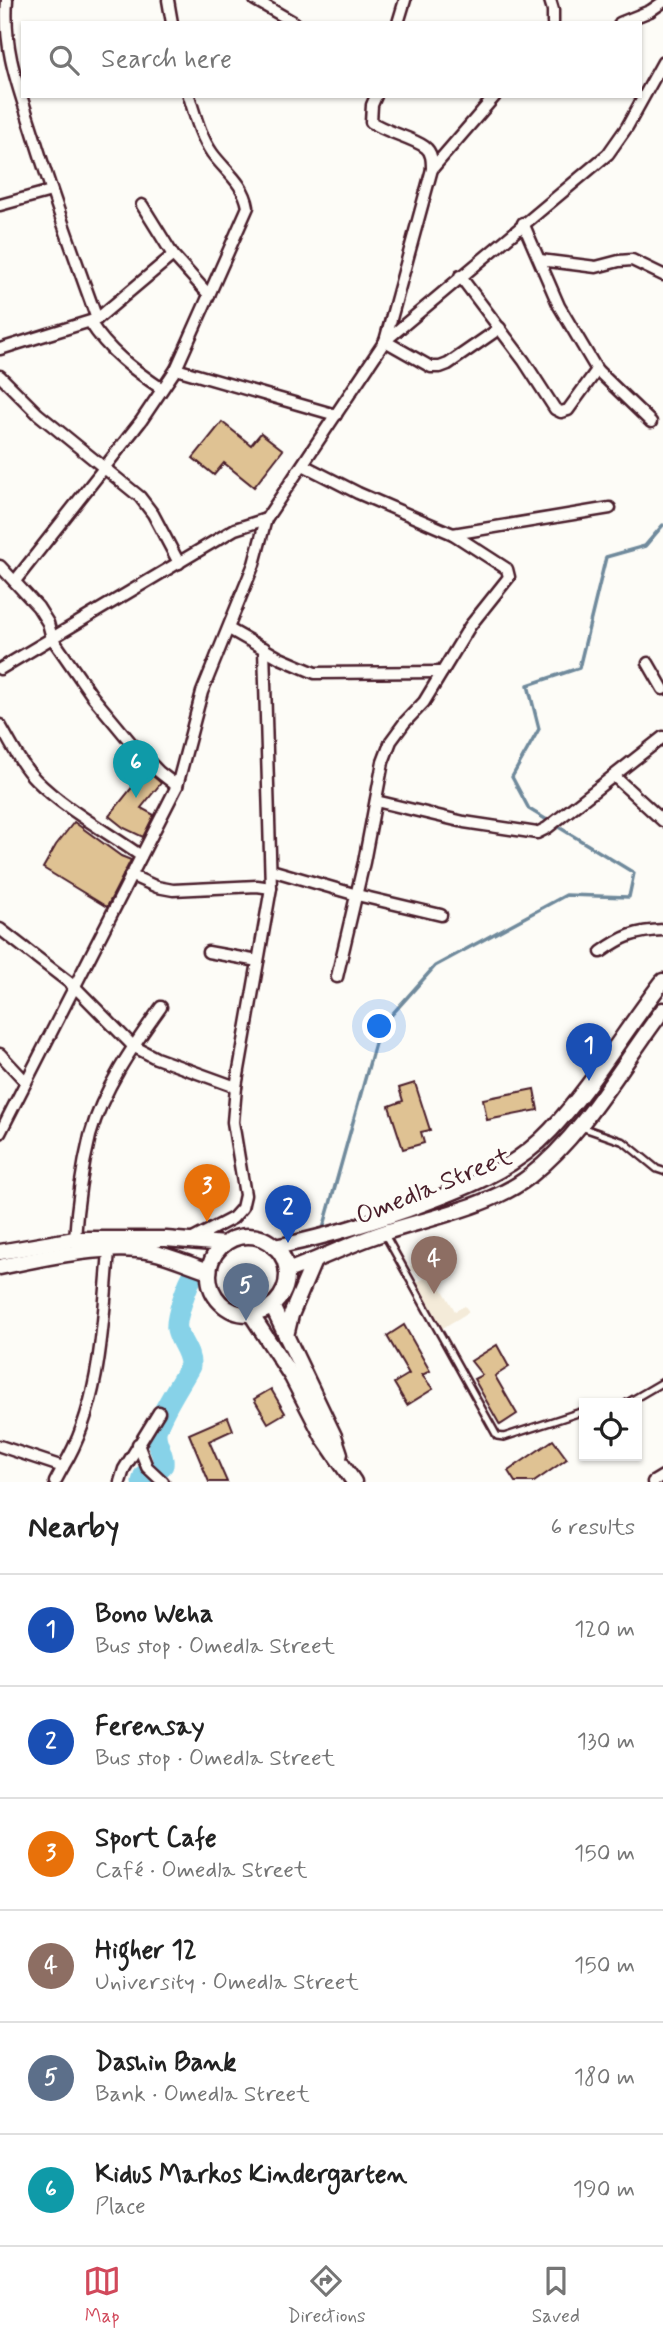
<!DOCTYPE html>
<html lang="en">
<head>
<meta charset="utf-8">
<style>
	body { margin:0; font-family:Mynerve,sans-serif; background:#f6f6f6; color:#222 }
	.controls { position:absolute; right:21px; bottom:21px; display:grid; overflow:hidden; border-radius:0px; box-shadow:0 2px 5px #0004 }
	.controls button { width:63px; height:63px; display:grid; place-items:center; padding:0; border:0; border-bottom:2px solid #e0e0e0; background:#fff; color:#222; font:35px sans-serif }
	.you { position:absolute; left:380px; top:1027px; width:24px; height:24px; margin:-18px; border:5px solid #fff; border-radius:50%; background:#1a73e8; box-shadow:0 0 0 10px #1a73e833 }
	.badge { display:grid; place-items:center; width:46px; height:46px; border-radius:50%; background:#d1495b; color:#fff; font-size:23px; font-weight:700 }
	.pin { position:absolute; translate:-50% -58px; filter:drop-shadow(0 2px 4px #0008) }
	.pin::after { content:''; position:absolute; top:37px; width:24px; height:21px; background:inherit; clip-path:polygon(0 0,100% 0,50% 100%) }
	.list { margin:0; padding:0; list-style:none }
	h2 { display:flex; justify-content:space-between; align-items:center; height:91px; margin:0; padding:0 28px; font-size:30px }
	h2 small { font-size:23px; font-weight:400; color:#767676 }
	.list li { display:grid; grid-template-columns:46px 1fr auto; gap:21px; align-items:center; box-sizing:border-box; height:112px; padding:0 28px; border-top:2px solid #e0e0e0 }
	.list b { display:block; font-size:26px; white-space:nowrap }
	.list p { margin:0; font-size:23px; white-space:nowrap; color:#767676 }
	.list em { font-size:23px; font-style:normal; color:#767676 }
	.icon { flex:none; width:38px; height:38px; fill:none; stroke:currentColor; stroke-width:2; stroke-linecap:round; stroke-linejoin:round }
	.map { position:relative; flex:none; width:663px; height:1482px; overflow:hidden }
	.search { position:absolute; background:#fff; box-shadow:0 2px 5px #0004; left:21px; right:21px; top:21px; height:77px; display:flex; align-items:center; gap:18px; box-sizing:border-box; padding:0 24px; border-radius:0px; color:#767676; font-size:26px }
	.sheet { height:763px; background:#fff }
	nav { display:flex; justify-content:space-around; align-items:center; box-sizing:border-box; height:98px; border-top:2px solid #e0e0e0; background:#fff; font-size:19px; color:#767676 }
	nav a { display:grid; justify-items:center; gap:4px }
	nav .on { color:#d1495b }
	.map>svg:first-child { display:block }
</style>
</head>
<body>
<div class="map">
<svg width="663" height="1482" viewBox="0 0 663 1482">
	<rect width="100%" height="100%" fill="#fdfcf7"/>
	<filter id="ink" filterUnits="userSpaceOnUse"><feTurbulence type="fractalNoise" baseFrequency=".0143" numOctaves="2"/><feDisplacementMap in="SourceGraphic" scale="14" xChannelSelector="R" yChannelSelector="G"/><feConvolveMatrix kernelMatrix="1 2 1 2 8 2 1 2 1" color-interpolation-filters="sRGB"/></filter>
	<g filter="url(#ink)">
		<path fill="#f4ebd9" d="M433 1253 446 1274 437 1280 455 1311 465 1306 469 1312 441 1329 416 1283 430 1275 425 1266 413 1272 410 1266Z"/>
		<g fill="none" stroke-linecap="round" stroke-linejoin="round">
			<path stroke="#6f8a9c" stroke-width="3.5" d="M323 1229 379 1029 435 966 566 895 629 897 634 873 529 809 512 777 539 729 528 685 579 668 606 557 645 546 663 525"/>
			<g stroke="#87d2e8" stroke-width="21">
				<path d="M156 1471 163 1465C165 1453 155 1445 156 1432 159 1415 181 1383 190 1366 191 1352 180 1343 177 1329 175 1319 188 1281 195 1272"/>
				<path d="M142 1482 144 1475"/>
			</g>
		</g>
		<g fill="#dfc293" stroke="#4a1f2b" stroke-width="2">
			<path d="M222 422 251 445 261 433 283 450 254 487 224 463 214 475 193 458Z"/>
			<path d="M146 770 161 783 141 808 154 815 143 837 124 828 109 816Z"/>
			<path d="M74 822 121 856 131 860 107 907 43 868 56 845Z"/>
			<path d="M415 1083 430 1130 421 1132 424 1143 403 1149 389 1106 403 1101 399 1088Z"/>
			<path d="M534 1089 538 1110 487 1120 483 1099Z"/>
			<path d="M404 1325 430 1371 422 1375 433 1389 407 1405 394 1383 409 1374 387 1336Z"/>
			<path d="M497 1345 509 1367 495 1376 517 1414 500 1425 474 1379 482 1375 471 1361Z"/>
			<path d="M271 1389 285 1413 268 1423 254 1399Z"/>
			<path d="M228 1417 233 1430 209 1441 227 1482H209L189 1434Z"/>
			<path d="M553 1440 567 1459 534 1482H515L508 1471Z"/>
		</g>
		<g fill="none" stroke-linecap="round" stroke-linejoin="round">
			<defs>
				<g id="lane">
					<path d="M581 1127 624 1142 657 1169 663 1171"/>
					<path d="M384 1233 497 1436 504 1437 584 1411"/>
					<path d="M627 1403 663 1382"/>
				</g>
				<g id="street">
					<path d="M7 0C3 51 19 88 34 136 53 198 75 258 97 319"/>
					<path d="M168 0 172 23"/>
					<path d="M255 0 295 23"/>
					<path d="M550 0 553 10V23"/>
					<path d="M398 23 405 0"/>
					<path d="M620 23 650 11 663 2"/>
					<path d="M189 96C195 115 200 136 212 153 225 171 244 183 248 207L209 295"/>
					<path d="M376 96 372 105 371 122C386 132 413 138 425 147 432 152 432 161 432 169L385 341 431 367H440L448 364 500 328"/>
					<path d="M432 169 495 96"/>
					<path d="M0 205 51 191"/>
					<path d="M523 223 559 306 597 370 651 422"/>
					<path d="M540 260 596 267 619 261 632 260 663 275"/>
					<path d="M460 276 524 361 555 409 561 412 568 410 597 370"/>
					<path d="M90 322C108 351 134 370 162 389"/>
					<path d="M0 349 97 319 173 255"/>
					<path d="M176 369 336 415"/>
					<path d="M0 376 38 414 140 497 153 514 179 563"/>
					<path d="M303 465 358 493 453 534 610 508"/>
					<path d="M0 566 38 607 48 623 52 638 93 697 132 744 159 772 177 786"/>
					<path d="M15 581 141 421 176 369 209 295 173 255 142 205"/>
					<path d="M229 629 280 658 315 673 442 672"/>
					<path d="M648 663 663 689"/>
					<path d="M0 669 235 529 266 519 385 341 608 154 627 127 663 62"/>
					<path d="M0 725C11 744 21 765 36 780 66 810 106 831 141 856"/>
					<path d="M614 776 663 821"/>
					<path d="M376 801 464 822 537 833 547 828 663 737"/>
					<path d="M271 870 357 895 441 915"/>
					<path d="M130 875 157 887 173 890 257 886 271 888"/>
					<path d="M0 929 75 987 133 1046 156 1058 236 1087"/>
					<path d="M208 952 258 961"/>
					<path d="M601 952C623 936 636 931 663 930"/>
					<path d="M337 977 364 862 383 762 391 741 405 722 424 702 470 626 509 577 507 569 453 534"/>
					<path d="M0 1054 26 1082"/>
					<path d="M0 1133 177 786 202 692 254 564 266 519"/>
					<path d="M75 1239C77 1205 82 1169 90 1136 103 1089 133 1046 161 1007"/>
					<path d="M191 1240 233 1218 242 1208 245 1195 233 1122 236 1087 271 888 264 648"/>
					<path d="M138 1444 147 1467 163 1482"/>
					<path d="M0 1446 63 1467 55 1482"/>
					<path d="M63 1467C101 1405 103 1321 109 1251"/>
					<path d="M120 1482 124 1469 159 1412"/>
					<path d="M653 1482 663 1476"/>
				</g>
				<g id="secondary">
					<circle cx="248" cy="1275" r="39"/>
					<path d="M274 1247C319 1239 360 1226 403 1211 456 1192 511 1173 551 1130 593 1085 625 1030 663 981"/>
					<path d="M0 1252 75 1239H166L224 1244"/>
					<path d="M0 1267C43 1258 108 1243 152 1252 171 1256 190 1265 209 1271"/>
					<path d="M287 1271C320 1259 352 1243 386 1232 430 1218 494 1205 530 1176 584 1134 622 1064 663 1010"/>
					<path d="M272 1306 334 1436 340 1454"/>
					<path d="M251 1314 292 1377 323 1437 354 1482"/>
					<path d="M286 1336 291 1315 314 1261"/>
				</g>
			</defs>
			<use href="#lane" stroke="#4a1f2b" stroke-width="10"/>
			<use href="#street" stroke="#4a1f2b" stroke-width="15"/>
			<use href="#secondary" stroke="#4a1f2b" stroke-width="19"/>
			<use href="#lane" stroke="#fdfcf7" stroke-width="5"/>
			<use href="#street" stroke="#fdfcf7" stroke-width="10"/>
			<use href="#secondary" stroke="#fdfcf7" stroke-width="14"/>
		</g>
	</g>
	<g text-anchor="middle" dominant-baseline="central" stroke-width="7" stroke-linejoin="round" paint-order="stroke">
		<g font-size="26" fill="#4a1f2b" stroke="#fdfcf7">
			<text transform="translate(434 1187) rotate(-22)">Omedla Street</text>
		</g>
	</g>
</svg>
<div class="controls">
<button><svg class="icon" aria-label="locate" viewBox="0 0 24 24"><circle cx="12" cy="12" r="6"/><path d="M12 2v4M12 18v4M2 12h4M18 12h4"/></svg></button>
</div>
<div class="you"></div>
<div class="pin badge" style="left:589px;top:1081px;background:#1a4fb4">1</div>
<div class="pin badge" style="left:288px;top:1243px;background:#1a4fb4">2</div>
<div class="pin badge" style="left:207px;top:1222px;background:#e8710a">3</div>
<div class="pin badge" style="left:434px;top:1294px;background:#8d6e63">4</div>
<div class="pin badge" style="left:246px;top:1321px;background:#5c6f8a">5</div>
<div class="pin badge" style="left:136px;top:798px;background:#0f9aa8">6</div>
<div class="search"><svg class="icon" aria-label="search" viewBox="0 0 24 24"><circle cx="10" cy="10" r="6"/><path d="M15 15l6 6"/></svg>Search here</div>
</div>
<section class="sheet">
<h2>Nearby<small>6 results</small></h2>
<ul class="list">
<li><span class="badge" style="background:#1a4fb4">1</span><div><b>Bono Weha</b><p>Bus stop · Omedla Street</p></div><em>120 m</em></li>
<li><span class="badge" style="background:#1a4fb4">2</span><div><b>Ferensay</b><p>Bus stop · Omedla Street</p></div><em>130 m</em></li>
<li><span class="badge" style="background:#e8710a">3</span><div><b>Sport Cafe</b><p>Café · Omedla Street</p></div><em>150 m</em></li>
<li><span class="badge" style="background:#8d6e63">4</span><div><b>Higher 12</b><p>University · Omedla Street</p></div><em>150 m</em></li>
<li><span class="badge" style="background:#5c6f8a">5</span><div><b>Dashin Bank</b><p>Bank · Omedla Street</p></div><em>180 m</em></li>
<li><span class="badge" style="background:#0f9aa8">6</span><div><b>Kidus Markos Kindergarten</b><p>Place</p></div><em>190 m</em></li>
</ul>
</section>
<nav>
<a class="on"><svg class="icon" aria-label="map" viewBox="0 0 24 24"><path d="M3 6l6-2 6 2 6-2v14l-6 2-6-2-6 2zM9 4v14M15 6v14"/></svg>Map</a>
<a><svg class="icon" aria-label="directions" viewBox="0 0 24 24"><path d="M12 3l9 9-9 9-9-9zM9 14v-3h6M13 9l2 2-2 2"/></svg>Directions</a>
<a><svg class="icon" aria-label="saved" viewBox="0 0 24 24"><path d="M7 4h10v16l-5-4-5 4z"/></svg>Saved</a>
</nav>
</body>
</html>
